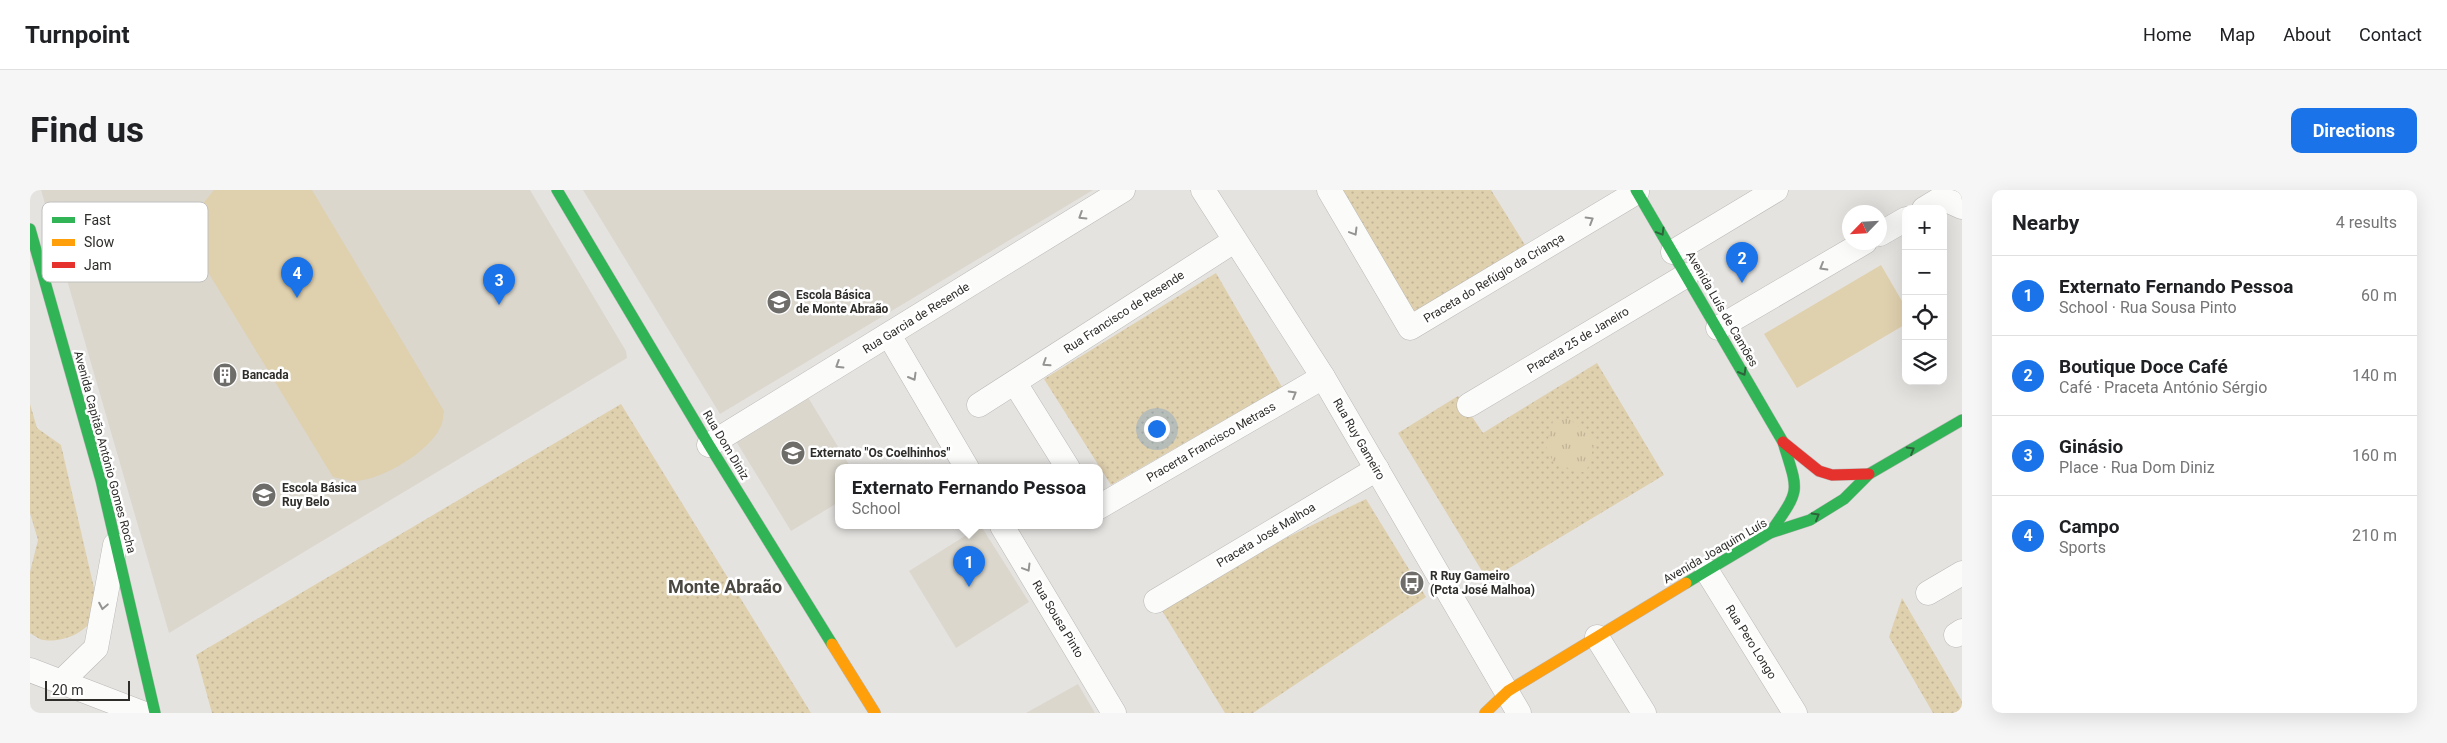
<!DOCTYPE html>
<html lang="en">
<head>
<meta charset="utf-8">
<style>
	body { margin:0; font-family:Roboto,sans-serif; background:#f6f6f6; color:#202124 }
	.controls { position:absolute; right:15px; top:15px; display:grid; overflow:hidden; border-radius:10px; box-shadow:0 5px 20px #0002 }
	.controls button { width:45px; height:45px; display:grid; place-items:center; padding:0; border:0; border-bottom:1px solid #e0e0e0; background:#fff; color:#202124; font:25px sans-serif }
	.compass { position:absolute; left:1812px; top:15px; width:45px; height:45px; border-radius:50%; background:#fff; box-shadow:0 5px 20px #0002; rotate:245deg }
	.scale { position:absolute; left:15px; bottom:12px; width:85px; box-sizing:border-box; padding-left:5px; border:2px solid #2e2d2a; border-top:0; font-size:14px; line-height:18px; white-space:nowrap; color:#2e2d2a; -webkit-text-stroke:4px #fff; paint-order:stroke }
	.you { position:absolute; left:1126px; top:238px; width:18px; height:18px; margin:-12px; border:4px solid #fff; border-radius:50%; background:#1a73e8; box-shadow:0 0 0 8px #1a73e833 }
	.badge { display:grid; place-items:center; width:32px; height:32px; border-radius:50%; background:#1a73e8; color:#fff; font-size:16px; font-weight:700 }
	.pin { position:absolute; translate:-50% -41px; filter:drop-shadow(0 1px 2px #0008) }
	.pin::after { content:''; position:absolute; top:26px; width:18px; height:15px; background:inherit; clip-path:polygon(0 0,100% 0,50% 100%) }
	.popup { position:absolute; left:805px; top:274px; width:268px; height:65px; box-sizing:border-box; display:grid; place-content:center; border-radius:10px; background:#fff; filter:drop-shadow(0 1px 4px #0005); font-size:16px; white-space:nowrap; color:#757577 }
	.popup b { font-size:19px; color:#202124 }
	.popup::after { content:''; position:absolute; left:50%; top:100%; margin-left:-10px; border:10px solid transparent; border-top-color:#fff }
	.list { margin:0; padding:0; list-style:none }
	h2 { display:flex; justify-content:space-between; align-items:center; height:65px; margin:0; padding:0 20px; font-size:21px }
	h2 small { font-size:16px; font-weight:400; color:#757577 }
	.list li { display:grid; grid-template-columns:32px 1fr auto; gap:15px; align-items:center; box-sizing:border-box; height:80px; padding:0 20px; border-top:1px solid #e0e0e0 }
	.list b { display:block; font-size:19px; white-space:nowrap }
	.list p { margin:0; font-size:16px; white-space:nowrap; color:#757577 }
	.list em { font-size:16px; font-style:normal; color:#757577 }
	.icon { flex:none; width:28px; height:28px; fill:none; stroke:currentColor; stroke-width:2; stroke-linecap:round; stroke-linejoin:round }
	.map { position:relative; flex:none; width:1932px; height:523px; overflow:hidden; border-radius:10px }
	header { display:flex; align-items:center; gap:30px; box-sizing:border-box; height:70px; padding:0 25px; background:#fff; border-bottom:1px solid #e0e0e0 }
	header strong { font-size:24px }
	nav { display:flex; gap:28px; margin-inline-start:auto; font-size:18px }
	.intro { display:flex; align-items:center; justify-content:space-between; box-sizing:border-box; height:120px; padding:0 30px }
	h1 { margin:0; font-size:35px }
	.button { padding:12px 22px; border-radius:10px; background:#1a73e8; color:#fff; font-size:18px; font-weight:700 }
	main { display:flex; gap:30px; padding:0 30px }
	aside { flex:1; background:#fff; border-radius:10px; box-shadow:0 5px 20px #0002 }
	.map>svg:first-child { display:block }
</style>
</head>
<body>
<header>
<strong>Turnpoint</strong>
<nav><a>Home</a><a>Map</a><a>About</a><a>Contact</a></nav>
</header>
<div class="intro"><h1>Find us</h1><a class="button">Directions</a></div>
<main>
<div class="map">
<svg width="1932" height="523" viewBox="0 0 1932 523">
	<defs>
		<pattern id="grass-dots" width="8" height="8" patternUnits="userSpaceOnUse" patternTransform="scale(1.25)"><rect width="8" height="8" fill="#dfd0ae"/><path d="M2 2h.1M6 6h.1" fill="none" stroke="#c0b396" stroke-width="1.8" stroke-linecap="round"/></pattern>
		<pattern id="park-tufts" width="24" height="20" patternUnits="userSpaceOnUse" patternTransform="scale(1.25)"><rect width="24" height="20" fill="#dfd0ae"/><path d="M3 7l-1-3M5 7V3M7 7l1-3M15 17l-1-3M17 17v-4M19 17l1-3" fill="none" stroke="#c0b396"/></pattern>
	</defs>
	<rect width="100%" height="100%" fill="#e5e3e0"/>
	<g fill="#dbd7cd">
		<path d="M11 0H500L596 161 597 168 139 443Z"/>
		<path d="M553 0H1063L690 224Z"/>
		<path d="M776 204 821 278H809V312L761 341 704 248Z"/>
		<path d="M951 336 999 412 926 458 879 381Z"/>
		<path d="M1048 494 1065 523H996Z"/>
	</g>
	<g fill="url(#grass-dots)">
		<path d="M1310 0H1461L1497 58 1385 126Z"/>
		<path d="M1186 83 1252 197 1081 295 1014 189Z"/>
		<path d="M1567 173 1634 285 1458 391 1368 243 1428 206 1453 243Z"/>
		<path d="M0 214 7 238 31 255 67 411C66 415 66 422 64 426 57 443 31 453 14 450 9 450 4 445 0 443V382L8 350 0 323Z"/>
		<path d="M591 214 781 523H182L166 465Z"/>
		<path d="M1336 309 1396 407 1223 523H1195L1126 411Z"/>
		<path d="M1872 408 1932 511V523H1903L1859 447Z"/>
	</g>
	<path fill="url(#park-tufts)" d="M1539 228 1565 252 1556 283 1524 274 1516 256 1523 231Z"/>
	<g fill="#dfd0ae">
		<path d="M184 0H282L414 221C413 226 413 232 411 236 400 262 349 292 322 291 315 290 309 288 303 287L159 51 171 16Z"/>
		<path d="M1851 75 1876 118V134L1767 198 1734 144Z"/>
	</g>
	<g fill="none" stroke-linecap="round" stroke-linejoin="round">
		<defs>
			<g id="street">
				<path d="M1173 0 1293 187 1489 523"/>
				<path d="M1299 0 1380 138 1607 2"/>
				<path d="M1894 19 1912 8 1932 17"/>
				<path d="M1850 44 1876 29"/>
				<path d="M1643 62 1746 0"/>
				<path d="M1688 138 1835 52"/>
				<path d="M859 145 937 278"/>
				<path d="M985 193 1038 278"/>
				<path d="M949 215 1204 51"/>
				<path d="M1439 215 1657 85"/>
				<path d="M679 255 1093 0"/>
				<path d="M1069 317 1293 187"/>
				<path d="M972 336 1084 523"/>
				<path d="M1677 381 1765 523"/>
				<path d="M1898 403 1932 383"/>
				<path d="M1126 411 1347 279"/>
				<path d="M1926 445 1932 441"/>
				<path d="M1567 447 1614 523"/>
				<path d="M0 480 112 523"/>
				<path d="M31 492 66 458 85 355"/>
			</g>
			<g id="fast">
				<path d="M527 0 679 255 802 454"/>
				<path d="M1606 0 1753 252C1769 304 1771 298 1740 343"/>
				<path d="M0 39 71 290 125 523"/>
				<path d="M1656 393 1740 343 1780 330 1814 309 1839 284 1932 230"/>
			</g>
			<g id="slow">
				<path d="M802 454 845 523"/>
				<path d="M1455 523 1478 501 1656 393"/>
			</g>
			<path id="jam" d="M1753 252 1789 281 1802 285 1839 284"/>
		</defs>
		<use href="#street" stroke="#bbb9b7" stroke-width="25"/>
		<use href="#fast" stroke="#bbb9b7" stroke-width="12"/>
		<use href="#slow" stroke="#bbb9b7" stroke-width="12"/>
		<use href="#jam" stroke="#bbb9b7" stroke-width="12"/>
		<use href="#street" stroke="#fbfbfa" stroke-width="24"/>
		<use href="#fast" stroke="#30b455" stroke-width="11"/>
		<use href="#slow" stroke="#ff9f0a" stroke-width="11"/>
		<use href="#jam" stroke="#e5322d" stroke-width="11"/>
	</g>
	<defs><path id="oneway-chevron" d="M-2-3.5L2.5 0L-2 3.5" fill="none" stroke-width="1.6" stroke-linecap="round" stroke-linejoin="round" transform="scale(1.25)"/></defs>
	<g stroke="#949492">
		<use href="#oneway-chevron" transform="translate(1052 26) rotate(148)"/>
		<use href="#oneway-chevron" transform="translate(1560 30) rotate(-31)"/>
		<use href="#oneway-chevron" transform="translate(1324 42) rotate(59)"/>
		<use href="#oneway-chevron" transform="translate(1793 77) rotate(150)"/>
		<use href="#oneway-chevron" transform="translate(1016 173) rotate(147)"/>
		<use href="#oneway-chevron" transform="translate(809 175) rotate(148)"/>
		<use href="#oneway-chevron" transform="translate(883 187) rotate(60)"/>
		<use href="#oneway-chevron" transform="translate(1263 204) rotate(-30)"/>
		<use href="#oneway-chevron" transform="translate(997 378) rotate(59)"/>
		<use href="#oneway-chevron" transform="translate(73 416) rotate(101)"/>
	</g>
	<g stroke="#2f633b">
		<use href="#oneway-chevron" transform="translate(1631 42) rotate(59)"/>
		<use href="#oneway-chevron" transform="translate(1713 182) rotate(60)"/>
		<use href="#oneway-chevron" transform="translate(1881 260) rotate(-30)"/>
		<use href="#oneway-chevron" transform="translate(1786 326) rotate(-30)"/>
	</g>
	<defs>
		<symbol id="school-disc" viewBox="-11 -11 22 22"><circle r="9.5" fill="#6e6d6a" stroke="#fff"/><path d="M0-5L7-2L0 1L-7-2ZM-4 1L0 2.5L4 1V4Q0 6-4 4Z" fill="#fff"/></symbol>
		<symbol id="building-disc" viewBox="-11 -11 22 22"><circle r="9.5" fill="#6e6d6a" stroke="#fff"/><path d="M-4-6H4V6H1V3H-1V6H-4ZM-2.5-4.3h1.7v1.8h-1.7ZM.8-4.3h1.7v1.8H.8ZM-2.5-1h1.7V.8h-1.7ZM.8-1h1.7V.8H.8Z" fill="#fff"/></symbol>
		<symbol id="bus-disc" viewBox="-11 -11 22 22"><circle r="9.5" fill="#6e6d6a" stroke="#fff"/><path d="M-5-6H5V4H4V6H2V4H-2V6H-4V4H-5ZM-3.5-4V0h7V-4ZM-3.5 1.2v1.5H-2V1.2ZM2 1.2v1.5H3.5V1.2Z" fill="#fff"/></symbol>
	</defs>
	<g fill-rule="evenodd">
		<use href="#school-disc" x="735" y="98" width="28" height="28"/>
		<use href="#building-disc" x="181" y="171" width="28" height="28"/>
		<use href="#school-disc" x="749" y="249" width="28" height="28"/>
		<use href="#school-disc" x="220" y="291" width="28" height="28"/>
		<use href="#bus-disc" x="1368" y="379" width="28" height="28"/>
	</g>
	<g text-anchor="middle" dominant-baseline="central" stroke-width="5" stroke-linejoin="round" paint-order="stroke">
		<g font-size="12" fill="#2e2d2a" stroke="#fff">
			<text transform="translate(1464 88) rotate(-31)">Praceta do Refúgio da Criança</text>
			<text transform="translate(1692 119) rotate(60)">Avenida Luís de Camões</text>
			<text transform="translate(1094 122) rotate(-33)">Rua Francisco de Resende</text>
			<text transform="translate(886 128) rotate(-32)">Rua Garcia de Resende</text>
			<text transform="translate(1548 150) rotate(-31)">Praceta 25 de Janeiro</text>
			<text transform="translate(1329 249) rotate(60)">Rua Ruy Gameiro</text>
			<text transform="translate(1181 252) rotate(-30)">Pracerta Francisco Metrass</text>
			<text transform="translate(696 255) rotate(59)">Rua Dom Diniz</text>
			<text transform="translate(75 262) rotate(75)">Avenida Capitão António Gomes Rocha</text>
			<text transform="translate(1236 345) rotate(-31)">Praceta José Malhoa</text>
			<text transform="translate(1685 361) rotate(-30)">Avenida Joaquim Luís</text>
			<text transform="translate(1028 429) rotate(59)">Rua Sousa Pinto</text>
			<text transform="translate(1721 452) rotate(58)">Rua Pero Longo</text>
		</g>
		<g font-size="12" font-weight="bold" fill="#2e2d2a" stroke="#fff" text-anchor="start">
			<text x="766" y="105">Escola Básica<tspan x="766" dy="14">de Monte Abraão</tspan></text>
			<text x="212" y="185">Bancada</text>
			<text x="780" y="263">Externato "Os Coelhinhos"</text>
			<text x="252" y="298">Escola Básica<tspan x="252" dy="14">Ruy Belo</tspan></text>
			<text x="1400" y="386">R Ruy Gameiro<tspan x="1400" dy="14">(Pcta José Malhoa)</tspan></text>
		</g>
		<g font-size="18" font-weight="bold" fill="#4a4741" stroke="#fff">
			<text x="695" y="396">Monte Abraão</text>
		</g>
	</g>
	<rect x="12" y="12" width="166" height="80" rx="8" fill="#fff" stroke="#c0c0bf" stroke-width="1"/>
	<rect x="22" y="27" width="23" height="6" fill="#30b455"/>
	<rect x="22" y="49" width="23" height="7" fill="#ff9f0a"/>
	<rect x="22" y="72" width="23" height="6" fill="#e5322d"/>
	<g font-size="14" fill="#2e2d2a">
		<text x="54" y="35">Fast</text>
		<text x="54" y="57">Slow</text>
		<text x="54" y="80">Jam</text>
	</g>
</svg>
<div class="controls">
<button>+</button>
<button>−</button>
<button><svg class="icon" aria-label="locate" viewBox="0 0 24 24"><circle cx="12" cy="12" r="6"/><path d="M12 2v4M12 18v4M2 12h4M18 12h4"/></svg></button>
<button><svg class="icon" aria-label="layers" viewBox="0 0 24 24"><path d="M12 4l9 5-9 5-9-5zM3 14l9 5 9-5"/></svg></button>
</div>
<svg class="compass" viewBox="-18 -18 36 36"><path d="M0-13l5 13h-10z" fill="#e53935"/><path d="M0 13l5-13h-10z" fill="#757577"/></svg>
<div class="scale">20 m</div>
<div class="you"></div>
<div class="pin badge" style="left:939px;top:397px">1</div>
<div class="popup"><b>Externato Fernando Pessoa</b>School</div>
<div class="pin badge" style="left:1712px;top:93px">2</div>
<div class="pin badge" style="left:469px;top:115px">3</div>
<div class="pin badge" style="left:267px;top:108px">4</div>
</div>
<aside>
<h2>Nearby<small>4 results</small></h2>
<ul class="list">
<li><span class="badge">1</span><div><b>Externato Fernando Pessoa</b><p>School · Rua Sousa Pinto</p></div><em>60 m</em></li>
<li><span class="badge">2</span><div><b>Boutique Doce Café</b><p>Café · Praceta António Sérgio</p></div><em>140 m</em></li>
<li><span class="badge">3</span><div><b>Ginásio</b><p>Place · Rua Dom Diniz</p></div><em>160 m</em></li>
<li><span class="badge">4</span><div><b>Campo</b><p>Sports</p></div><em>210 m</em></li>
</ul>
</aside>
</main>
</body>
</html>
